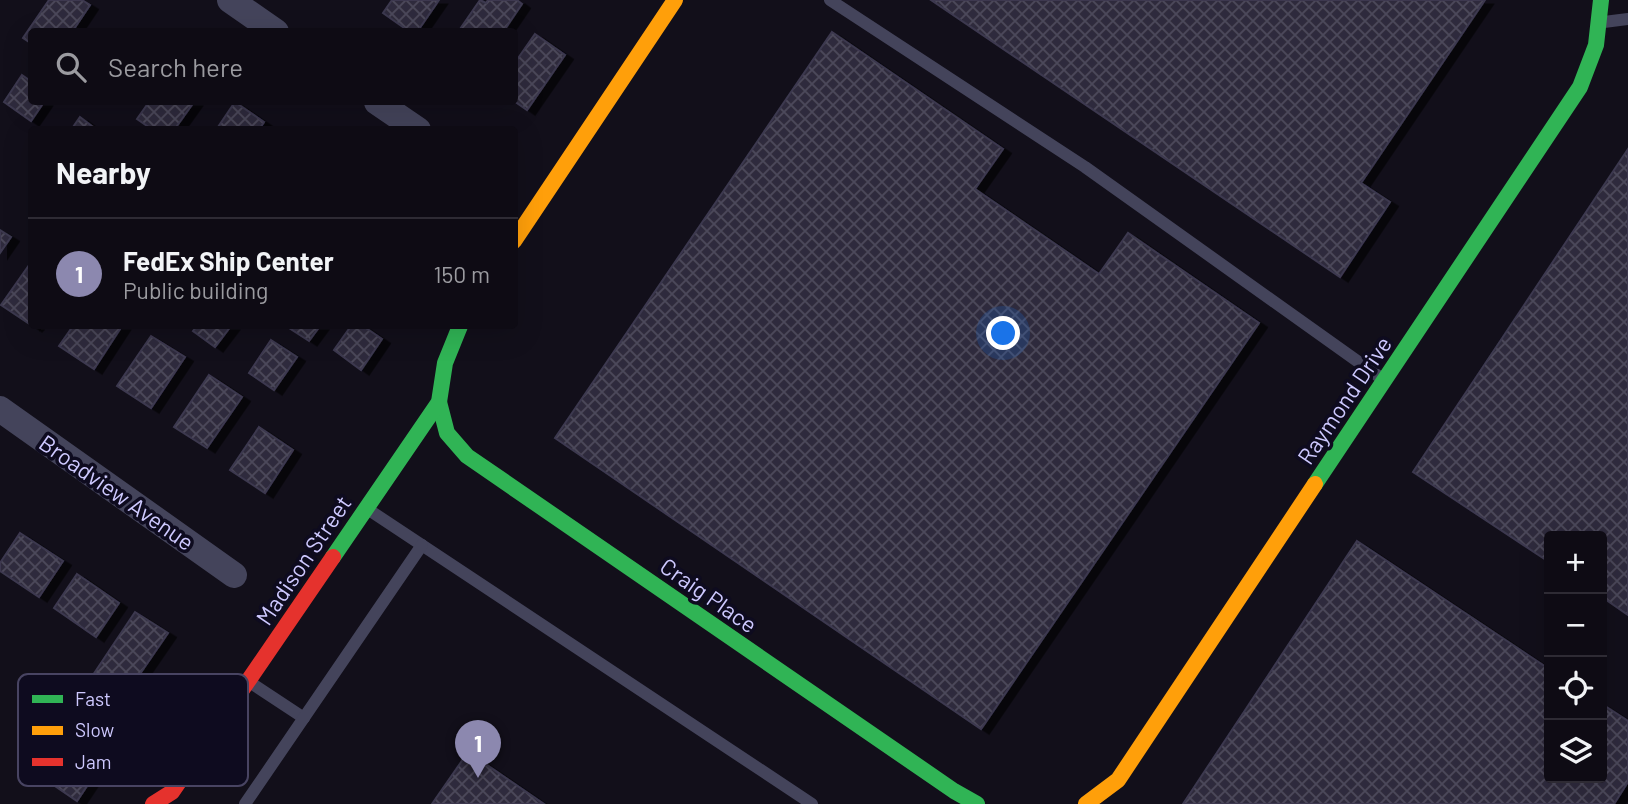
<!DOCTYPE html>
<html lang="en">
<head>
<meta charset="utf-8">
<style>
	body { margin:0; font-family:Barlow,sans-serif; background:#17141d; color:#f1f3f6 }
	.controls { position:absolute; right:21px; bottom:21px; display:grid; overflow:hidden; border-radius:7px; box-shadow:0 7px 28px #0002 }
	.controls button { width:63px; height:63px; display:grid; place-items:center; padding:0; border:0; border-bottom:2px solid #2e2b34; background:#0e0b14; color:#f1f3f6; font:35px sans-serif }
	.you { position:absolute; left:1004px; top:334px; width:24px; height:24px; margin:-18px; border:5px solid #fff; border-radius:50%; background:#1a73e8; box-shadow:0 0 0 10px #1a73e833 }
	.badge { display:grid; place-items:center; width:46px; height:46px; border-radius:50%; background:#8c88af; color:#fff; font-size:23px; font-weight:700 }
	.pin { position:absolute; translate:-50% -58px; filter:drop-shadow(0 2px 4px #0008) }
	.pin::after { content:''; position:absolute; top:37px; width:24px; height:21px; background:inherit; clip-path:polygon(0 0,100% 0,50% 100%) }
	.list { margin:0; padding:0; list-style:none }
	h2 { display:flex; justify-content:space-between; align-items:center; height:91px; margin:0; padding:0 28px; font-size:30px }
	h2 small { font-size:23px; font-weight:400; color:#9b9ba0 }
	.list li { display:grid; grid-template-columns:46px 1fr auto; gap:21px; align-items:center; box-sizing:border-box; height:112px; padding:0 28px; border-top:2px solid #2e2b34 }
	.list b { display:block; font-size:26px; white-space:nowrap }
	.list p { margin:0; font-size:23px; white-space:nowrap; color:#9b9ba0 }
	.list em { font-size:23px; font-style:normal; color:#9b9ba0 }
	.icon { flex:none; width:38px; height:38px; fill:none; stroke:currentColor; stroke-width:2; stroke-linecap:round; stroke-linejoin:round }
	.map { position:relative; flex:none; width:1628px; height:804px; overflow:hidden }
	.search { position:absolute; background:#0e0b14; box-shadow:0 7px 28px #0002; left:28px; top:28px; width:490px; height:77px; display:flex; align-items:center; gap:18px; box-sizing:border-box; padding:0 24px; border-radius:7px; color:#9b9ba0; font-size:26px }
	.panel { position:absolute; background:#0e0b14; box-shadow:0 7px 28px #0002; left:28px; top:126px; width:490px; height:203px; border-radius:7px }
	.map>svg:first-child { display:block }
</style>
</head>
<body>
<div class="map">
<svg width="1628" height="804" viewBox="0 0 1628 804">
	<defs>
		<pattern id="building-cross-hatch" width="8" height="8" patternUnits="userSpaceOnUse" patternTransform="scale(1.75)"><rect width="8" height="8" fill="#2f2c3d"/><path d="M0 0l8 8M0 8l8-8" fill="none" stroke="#4c495a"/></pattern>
		<filter id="shadow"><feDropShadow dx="8" dy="4.5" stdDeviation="0" flood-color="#0009"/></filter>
	</defs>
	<rect width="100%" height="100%" fill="#120f1a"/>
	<g fill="url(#building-cross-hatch)" stroke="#3c394f" stroke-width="2" filter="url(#shadow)">
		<path d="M49 0H82L90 5 72 32H32V44L23 38Z"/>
		<path d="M392 0H439L417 32H410L383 13Z"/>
		<path d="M480 0 486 3 488 0H517L522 4 503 32H458Z"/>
		<path d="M931 0H1485L1361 183 1390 202 1340 277Z"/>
		<path d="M832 32 1003 149 975 189 1099 274 1128 233 1259 323 981 729 555 438Z"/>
		<path d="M535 34 565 55 527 110 514 101V64Z"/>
		<path d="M22 75 32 82V102H44L31 121 4 102Z"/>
		<path d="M149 102H194L174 130H153L137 119Z"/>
		<path d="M235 102 264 122 259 130H216Z"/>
		<path d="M80 117 97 130H71Z"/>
		<path d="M1628 149V615L1602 597V536H1549V562L1413 472Z"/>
		<path d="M0 230 11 237 0 253Z"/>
		<path d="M32 261V326H35L34 327 1 305Z"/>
		<path d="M73 326H122L94 369 59 346Z"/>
		<path d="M197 326H231L215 347 193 331Z"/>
		<path d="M286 326H320L309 341Z"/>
		<path d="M351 326H363L382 339 361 370 334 350Z"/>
		<path d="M151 336 185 357 151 408 117 386Z"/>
		<path d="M271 340 297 357 274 390 249 373Z"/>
		<path d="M209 375 242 397 207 448 174 427Z"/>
		<path d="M259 427 293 450 265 493 230 470Z"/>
		<path d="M20 533 63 561 39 597 0 571V563Z"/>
		<path d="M1357 541 1549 669V778H1602V704L1628 721V782L1614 804H1183Z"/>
		<path d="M77 574 119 603 96 637 54 608Z"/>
		<path d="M135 612 168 633 124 697 93 675Z"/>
		<path d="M70 751 77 755 74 759 95 774 77 801 49 782Z"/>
		<path d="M468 752 544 804H432Z"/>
	</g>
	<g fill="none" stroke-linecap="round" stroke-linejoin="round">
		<g stroke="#44445b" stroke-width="12">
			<path d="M830 0 1085 167 1381 378"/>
			<path d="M1604 22 1628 19"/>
			<path d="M369 510 812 804"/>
			<path d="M251 683 304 718"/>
			<path d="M245 804 422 545"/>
		</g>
		<g stroke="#44445b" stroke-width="26">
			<path d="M230 0 276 32"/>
			<path d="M377 102 418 130"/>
			<path d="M0 409 234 575"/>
		</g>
		<g stroke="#30b455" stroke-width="16">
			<path d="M439 402 447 433 467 456 954 791 977 804"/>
			<path d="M1315 484 1580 87 1596 45 1601 0"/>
			<path d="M333 557 439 402 445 363 460 326"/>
		</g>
		<g stroke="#ff9f0a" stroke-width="16">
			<path d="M514 241 675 0"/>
			<path d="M1086 804 1118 780 1315 484"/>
		</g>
		<path stroke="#e5322d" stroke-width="16" d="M153 804 172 792 333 557"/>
	</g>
	<g text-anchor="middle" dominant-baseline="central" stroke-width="7" stroke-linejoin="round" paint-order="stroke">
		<g font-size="23" fill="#cec9ff" stroke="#0e0b1f">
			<text transform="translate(1344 400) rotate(-56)">Raymond Drive</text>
			<text transform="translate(117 492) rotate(35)">Broadview Avenue</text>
			<text transform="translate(303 560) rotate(-56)">Madison Street</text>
			<text transform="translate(709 595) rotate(35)">Craig Place</text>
		</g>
	</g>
	<rect x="18" y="674" width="230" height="112" rx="10" fill="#0e0b1f" stroke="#484462" stroke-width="2"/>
	<rect x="32" y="695" width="31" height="8" fill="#30b455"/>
	<rect x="32" y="726" width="31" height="9" fill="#ff9f0a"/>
	<rect x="32" y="758" width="31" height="8" fill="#e5322d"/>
	<g font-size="19" fill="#cec9ff">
		<text x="75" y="706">Fast</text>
		<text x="75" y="737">Slow</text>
		<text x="75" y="769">Jam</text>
	</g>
</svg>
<div class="controls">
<button>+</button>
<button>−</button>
<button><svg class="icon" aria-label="locate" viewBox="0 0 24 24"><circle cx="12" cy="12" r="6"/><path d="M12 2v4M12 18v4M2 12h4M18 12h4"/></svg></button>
<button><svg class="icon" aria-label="layers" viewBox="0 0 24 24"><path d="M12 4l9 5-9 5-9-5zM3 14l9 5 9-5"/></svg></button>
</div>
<div class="you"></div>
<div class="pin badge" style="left:478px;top:778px">1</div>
<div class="search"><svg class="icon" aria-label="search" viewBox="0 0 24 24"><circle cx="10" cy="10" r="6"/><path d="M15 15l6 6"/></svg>Search here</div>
<section class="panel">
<h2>Nearby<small></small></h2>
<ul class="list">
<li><span class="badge">1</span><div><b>FedEx Ship Center</b><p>Public building</p></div><em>150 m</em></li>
</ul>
</section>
</div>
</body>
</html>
